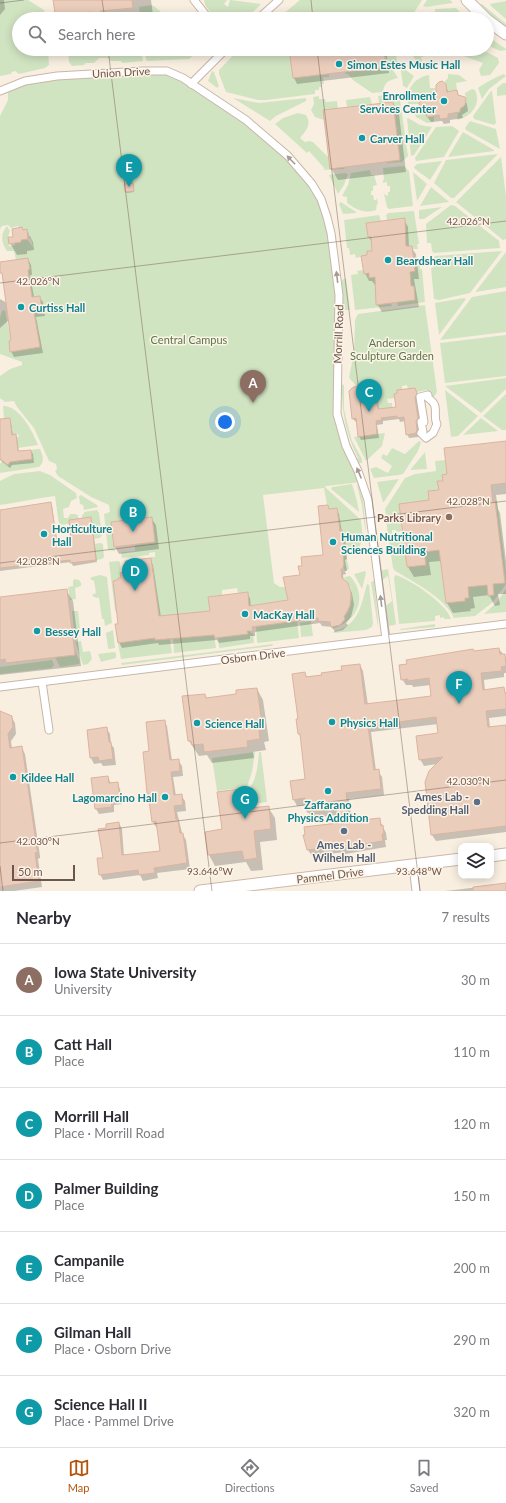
<!DOCTYPE html>
<html lang="en">
<head>
<meta charset="utf-8">
<style>
	body { margin:0; font-family:Lato,sans-serif; background:#f2f2f3; color:#2b2b33 }
	.controls { position:absolute; right:12px; bottom:12px; display:grid; overflow:hidden; border-radius:8px; box-shadow:0 2px 10px #0003 }
	.controls button { width:36px; height:36px; display:grid; place-items:center; padding:0; border:0; border-bottom:1px solid #e1e1e2; background:#fff; color:#2b2b33; font:20px sans-serif }
	.scale { position:absolute; left:12px; bottom:10px; width:63px; box-sizing:border-box; padding-left:4px; border:2px solid #6d564b; border-top:0; font-size:11px; line-height:14px; white-space:nowrap; color:#6d564b; -webkit-text-stroke:3px #fdf3e7; paint-order:stroke }
	.you { position:absolute; left:225px; top:422px; width:14px; height:14px; margin:-10px; border:3px solid #fff; border-radius:50%; background:#1a73e8; box-shadow:0 0 0 6px #1a73e833 }
	.badge { display:grid; place-items:center; width:26px; height:26px; border-radius:50%; background:#b45309; color:#fff; font-size:13px; font-weight:700 }
	.pin { position:absolute; translate:-50% -33px; filter:drop-shadow(0 1px 2px #0008) }
	.pin::after { content:''; position:absolute; top:21px; width:14px; height:12px; background:inherit; clip-path:polygon(0 0,100% 0,50% 100%) }
	.list { margin:0; padding:0; list-style:none }
	h2 { display:flex; justify-content:space-between; align-items:center; height:52px; margin:0; padding:0 16px; font-size:17px }
	h2 small { font-size:13px; font-weight:400; color:#7c7c81 }
	.list li { display:grid; grid-template-columns:26px 1fr auto; gap:12px; align-items:center; box-sizing:border-box; height:72px; padding:0 16px; border-top:1px solid #e1e1e2 }
	.list b { display:block; font-size:15px; white-space:nowrap }
	.list p { margin:0; font-size:13px; white-space:nowrap; color:#7c7c81 }
	.list em { font-size:13px; font-style:normal; color:#7c7c81 }
	.icon { flex:none; width:22px; height:22px; fill:none; stroke:currentColor; stroke-width:2; stroke-linecap:round; stroke-linejoin:round }
	.map { position:relative; flex:none; width:506px; height:891px; overflow:hidden }
	.search { position:absolute; background:#fff; box-shadow:0 2px 10px #0003; left:12px; right:12px; top:12px; height:44px; display:flex; align-items:center; gap:10px; box-sizing:border-box; padding:0 14px; border-radius:22px; color:#7c7c81; font-size:15px }
	.sheet { height:556px; background:#fff }
	nav { display:flex; justify-content:space-around; align-items:center; box-sizing:border-box; height:56px; border-top:1px solid #e1e1e2; background:#fff; font-size:11px; color:#7c7c81 }
	nav a { display:grid; justify-items:center; gap:2px }
	nav .on { color:#b45309 }
	.map>svg:first-child { display:block }
</style>
</head>
<body>
<div class="map">
<svg width="506" height="891" viewBox="0 0 506 891">
	<rect width="100%" height="100%" fill="#f9efe1"/>
	<g fill="#d1e4c2">
		<path d="M0 0H28L44 10 45 19H19V49H48L49 65 45 68 19 74 15 71 12 72 11 74 0 76Z"/>
		<path d="M204 0H227L224 4 228 7 230 0 261 4 246 19H216L205 5Z"/>
		<path d="M300 0H422L410 19H273L282 15Z"/>
		<path d="M427 0H450L453 3 426 7 423 6Z"/>
		<path d="M506 1V19L491 6 490 4Z"/>
		<path d="M482 4 506 24V28L479 5Z"/>
		<path d="M151 5 154 6 169 19H141L139 7Z"/>
		<path d="M456 8 467 19H437L439 18 435 15V9Z"/>
		<path d="M487 36 506 49V50L500 51 487 45Z"/>
		<path d="M68 49H141L143 61 122 63 121 61H111L108 58H99L94 63H86L84 65 72 66 69 62Z"/>
		<path d="M145 49H194C194 53 193 56 189 59L148 61 146 60Z"/>
		<path d="M239 49H289L293 78 329 74V77H323L324 84H321L322 87H319V90H315V94L266 100H258L226 92 219 74V70Z"/>
		<path d="M396 49 397 67 386 58 384 50Z"/>
		<path d="M413 49H418L420 53 434 50 435 54 421 57 423 64C416 61 411 57 413 49Z"/>
		<path d="M473 49H481L498 58 499 63 490 75 481 76 479 70 483 63 461 55 439 53V50H453L470 55Z"/>
		<path d="M402 63 407 71 414 76 407 88 403 86 400 64Z"/>
		<path d="M386 67 393 70 398 78C389 80 384 82 383 92L372 93 353 80 348 74H346L345 72Z"/>
		<path d="M167 71 246 120 300 169 327 217 339 295 337 414 362 482 326 486 325 487 361 520 363 538 359 548 352 547C342 554 348 560 349 569L345 571 343 566H344L343 554H345L337 508 329 509 328 505H327L324 488 263 495 274 583 280 587H286L288 600 249 606 247 592 238 593 237 588 222 590V595L208 597 210 611 153 617 158 607 151 557H155V552L149 553V555L122 558 121 552 135 551V544L155 542 152 517 111 522 115 551 108 550 104 514 110 512 109 505 91 497 58 476 55 471 57 469 56 464 49 461 34 428 17 407 14 401 5 402 0 398V376L10 369 22 365V362L0 354V318L2 311 5 310 11 340 9 341 11 352 40 347 34 312 42 310 40 296 32 297 28 270 30 269 28 259 16 260 14 251H7C1 242 0 234 7 226L10 231 8 237 9 246 15 245V243L21 242V240L27 239 33 247 31 239 28 238 30 236V234H28L27 229 23 230 22 227H19L18 226 11 228 8 225 2 226 0 229V116L8 100V88L25 81Z"/>
		<path d="M212 71 214 72 219 86 217 88 208 81Z"/>
		<path d="M448 74 459 75 467 81 456 83 457 90 447 92 445 81 448 78Z"/>
		<path d="M504 74 506 76 489 89 482 99 478 88C483 84 498 76 504 74Z"/>
		<path d="M429 75 430 88H435L436 93 422 100 419 104H408C405 90 415 77 429 75Z"/>
		<path d="M503 83H506V95L497 96V88Z"/>
		<path d="M472 89 475 90C482 104 471 117 457 120L458 113 460 112 459 109C467 106 466 100 465 93Z"/>
		<path d="M491 91H492L496 123 494 125 474 119 473 116Z"/>
		<path d="M399 93 408 156 402 162 388 163 386 162 400 160 393 102 379 103 378 96Z"/>
		<path d="M319 96V99H325L326 102 337 101 338 109 323 110 324 120 315 117 311 110 314 104 313 97Z"/>
		<path d="M370 97 372 104 347 107 346 100Z"/>
		<path d="M233 98 259 103 306 98V101L276 116 270 121Z"/>
		<path d="M420 108 423 112H426L427 117 434 116V122L427 123 416 117 415 114 412 109Z"/>
		<path d="M298 113 306 115C312 124 306 131 300 138L305 142 309 141 313 142 327 156 345 167 344 169 322 170 325 169 309 151 307 153 275 124 283 118Z"/>
		<path d="M408 118 420 125 432 127 414 155 411 156 407 119Z"/>
		<path d="M470 121 496 129 500 149 466 130 465 128Z"/>
		<path d="M452 126 459 131 444 157 416 161 415 158 436 127Z"/>
		<path d="M463 132 494 150V151L448 157Z"/>
		<path d="M498 154 454 198H451L434 183 446 160Z"/>
		<path d="M501 157 506 196V239L503 240 456 202Z"/>
		<path d="M442 161 430 180 415 169 414 167 417 164Z"/>
		<path d="M404 166 409 171 413 206 389 209 387 207 384 194 388 196V192H390V186H387V182L383 183V180H384L383 168Z"/>
		<path d="M370 170 371 175H374L377 185 373 186V191H371V195H373L374 200H376L377 198 378 203 377 204 376 210C366 214 356 210 347 203V197L342 196 348 185 351 173Z"/>
		<path d="M413 172 427 184 417 201Z"/>
		<path d="M345 173 348 174 344 185 338 194 329 175Z"/>
		<path d="M431 187 448 201 449 202 420 206Z"/>
		<path d="M341 202 356 212V213L343 214 339 204Z"/>
		<path d="M451 205 455 206 499 241 500 248 434 253 432 251 431 243H427L426 224Z"/>
		<path d="M442 207 424 219H419V210Z"/>
		<path d="M414 211 419 244H417L418 249H412V246H406L404 218 387 220 386 215 388 213Z"/>
		<path d="M379 215 381 221 366 223 368 237H371L372 251 367 252V255L356 258 355 254 350 255 349 248H347L344 220Z"/>
		<path d="M502 251 470 293 439 300 434 299 431 268 434 267 433 259 435 256Z"/>
		<path d="M506 252V287L476 292V291Z"/>
		<path d="M420 265V269H422L425 302 398 306 397 302 415 300 414 287 411 286 410 272 415 271 414 266Z"/>
		<path d="M363 270 364 274 369 273V278L375 277 376 304 391 303 392 306 355 310 351 275 358 274 357 271Z"/>
		<path d="M346 278 350 310H345L343 307 341 283 342 280Z"/>
		<path d="M506 291V332L440 340 472 297Z"/>
		<path d="M464 298 466 299 439 335 435 303Z"/>
		<path d="M425 305 437 392 432 400 428 398 427 390 416 392 415 388 408 389 407 385 402 386V390H397V393L394 394V398L387 399 388 403H392L393 413 378 409 375 389 362 391 349 378 354 352 355 320 358 314Z"/>
		<path d="M506 335V376L445 383 440 343Z"/>
		<path d="M506 378V389L481 413 445 386Z"/>
		<path d="M339 384 344 385V409L348 426 352 441 362 459V463H357L356 460 358 458C348 438 343 419 342 397H339Z"/>
		<path d="M445 390 478 416 458 436 451 437Z"/>
		<path d="M506 394V430H502L483 416Z"/>
		<path d="M3 406C19 405 33 432 38 445L18 448 16 437H19L18 434 12 435 4 419Z"/>
		<path d="M481 418 498 431 463 435Z"/>
		<path d="M385 433 382 446 366 461 354 437Z"/>
		<path d="M419 441 421 442 418 451 403 474 399 475 374 478 370 469 376 467 388 473 392 466 381 458 383 454 387 456 392 448 405 454Z"/>
		<path d="M37 449H40C43 456 45 462 39 467L0 473V464L2 461 7 465 10 462 32 459 31 450Z"/>
		<path d="M425 452 427 469 410 470Z"/>
		<path d="M445 460 447 474 443 481H438L439 490 428 491 429 501 399 504 402 531 397 532 396 530H392V535L388 536 385 509 405 478 415 474 436 471 435 461Z"/>
		<path d="M40 471 50 475 76 493 77 498 71 501 69 507 63 509 64 518H68L70 514H76V515H78V519L69 520V524L59 525 55 496C36 498 18 503 0 505V481L14 474Z"/>
		<path d="M399 479 384 502H383L377 482Z"/>
		<path d="M358 483 363 500 366 530 365 529 362 506 357 485Z"/>
		<path d="M352 484 357 501 359 512 331 489 332 487Z"/>
		<path d="M81 495 97 505 98 507 84 510 83 505 80 504 79 496Z"/>
		<path d="M495 501H497L506 573V584L493 602 475 616 454 618C445 598 414 582 395 571L393 568 389 542 403 539 407 567 426 565 424 552 439 550 446 603 465 601V598H469L468 587 487 585 488 596 494 595 493 584 504 583Z"/>
		<path d="M97 510 99 513 102 535 100 538 94 539 91 517 82 518V515L84 514V512Z"/>
		<path d="M100 543 103 544 104 557 102 559 96 560 94 544Z"/>
		<path d="M118 561 120 562 121 578H118V580L113 581 117 612 115 611 109 562Z"/>
		<path d="M388 569 396 623 395 625 388 626 384 607 392 601 388 576 381 581 380 571Z"/>
		<path d="M365 571 366 573 362 589 354 574Z"/>
		<path d="M100 575 107 577 112 623 105 626 104 619H102L99 598 94 597 92 595 96 593 94 581 90 579 92 577Z"/>
		<path d="M395 575C409 578 448 605 451 619H444V617L440 618V615L435 616V621L399 624 394 578Z"/>
		<path d="M350 576C369 597 357 622 332 629L331 627 340 625 345 620 344 617 348 612 352 599 350 587 345 581 344 577Z"/>
		<path d="M74 579 79 580 81 583V586L75 588 76 599 70 600 68 587 73 586V581Z"/>
		<path d="M374 581 378 618V627L371 582Z"/>
		<path d="M367 584 369 585 373 623 372 627 366 630 333 633 334 631C359 626 361 605 367 584Z"/>
		<path d="M506 589V612L484 614 497 602Z"/>
		<path d="M72 611H78L80 629 74 630Z"/>
		<path d="M297 620 299 638 258 643 257 642 256 626Z"/>
		<path d="M311 621 313 636 301 637 300 623Z"/>
		<path d="M435 624V627L401 630 400 629Z"/>
		<path d="M113 630 115 648 109 649 108 648 106 633Z"/>
		<path d="M154 630 156 640 170 639 172 653 121 659 118 643 143 640Z"/>
		<path d="M247 631H251V633H253L254 642 253 643 220 648 219 647 218 637 248 634Z"/>
		<path d="M214 635 216 648 174 653 173 639Z"/>
		<path d="M81 641 83 652 90 651 92 659 88 664 83 665 76 644 75 642Z"/>
		<path d="M273 644 272 646 122 665 121 663Z"/>
		<path d="M74 649 80 662 79 664 60 667 55 657Z"/>
		<path d="M114 652 116 653V658L101 662 98 654Z"/>
		<path d="M52 660 54 665 52 668 0 674V667Z"/>
		<path d="M255 752 252 772 247 787 217 791 212 758Z"/>
		<path d="M259 752H261L267 802 244 805 242 793C256 790 258 764 259 752Z"/>
	</g>
	<g fill="#0003">
		<path d="M0 0H4L5 9 0 15Z"/>
		<path d="M55 0H151L153 15 139 17V19H57Z"/>
		<path d="M290 49H386L389 73 297 84 294 78Z"/>
		<path d="M445 85 449 93 457 91 459 96 464 98 467 104 468 111 462 115 463 118 450 120V123L444 124 442 121 431 122 422 110Z"/>
		<path d="M393 103 399 114 406 172 338 180 331 168Z"/>
		<path d="M133 185 134 192 127 193 126 192Z"/>
		<path d="M404 219 408 227 409 247H411L416 254 419 279H414L419 307 382 312 377 304 376 285H375L372 281H369L365 273 368 256 373 252 372 242 369 237Z"/>
		<path d="M27 230 33 242 34 250 27 251V254L17 255 10 243 14 237 23 231Z"/>
		<path d="M28 259 31 265 32 275H30L34 297H39L43 302 45 316 36 317 43 353 14 357 11 351 12 341 9 320 0 328V299L7 303 0 263Z"/>
		<path d="M415 389 419 397 417 402 420 422 418 425 419 434 418 437 409 438 407 434 405 421 400 422 399 419 383 421V424L377 425 379 438 361 440 359 436 357 422H356L353 419 363 392 374 390 377 394 379 410 397 408Z"/>
		<path d="M9 419 11 423 13 436 15 435 17 439 19 452 31 451 33 454 34 463 12 465 10 468 0 460V420Z"/>
		<path d="M506 442V494L496 495 498 509 500 513 506 561V594H498L500 605 495 606 489 595 473 597 475 608 470 609 471 611 453 613 447 603 441 561 429 562 431 575 414 577 408 567 430 501 440 491 448 475Z"/>
		<path d="M51 503 52 506 57 543 72 541 90 518 92 521 97 562 73 566 71 562 0 571V511Z"/>
		<path d="M328 506 330 510 336 509 339 514 342 532 345 537 347 559 345 560 347 571H345L346 574 343 575 344 582 352 593 354 605 351 617 346 623 348 625 343 630 335 632 332 627 322 626 320 623 255 632V636H250V639L219 643 217 640 159 645 158 643 122 648 119 642 122 579 150 559 153 565 161 617 212 612 247 593 250 598 251 607 289 600 301 576 304 567 324 555Z"/>
		<path d="M151 518 156 525 159 549 119 554 115 547Z"/>
		<path d="M66 590 73 601 81 666 0 675V598Z"/>
		<path d="M499 649 506 658V673H504V677L484 680 485 691 503 689 506 693V716L489 718 490 728 506 726V832L436 841 432 835 426 782 437 764 424 766 420 759 439 734 438 724 371 732 376 771H378L382 777 384 795 349 799 351 817 355 822 379 819 386 833 387 840H385L386 847 345 854V852L312 856 308 850 304 836 339 824 338 815 312 818 308 812 307 805 297 806 294 800 307 780 301 738 299 734 298 720H299L305 673 307 677 323 675 343 671 360 665 363 671 368 705 432 697 431 685 413 687 412 685H406L402 679 474 652Z"/>
		<path d="M257 689 263 700 269 741 264 742 266 750 253 752 254 758 212 763 207 755 199 756 189 741 184 697 205 695 207 699 237 695Z"/>
		<path d="M0 713 11 716 15 723 16 734 11 741 12 749 22 748 25 754 40 856V858L38 859 42 887 14 891H0Z"/>
		<path d="M164 721 167 726 172 761 178 760 182 766 183 776 173 777 176 796 181 795 185 801 186 811 177 812 182 833 186 840 190 869 157 873 158 878 143 881 140 875 103 880 100 874 104 858 108 829 119 823 122 829 124 856 161 851 158 827H156L153 822 148 793 150 752Z"/>
		<path d="M106 728 110 734 111 744 114 748 116 765 103 766 101 763 94 764 91 758 88 730Z"/>
		<path d="M108 777 111 784 117 783 120 789 122 804 114 805V812L99 814 96 809Z"/>
		<path d="M239 790 246 802 247 809 268 807 275 818 277 840 260 842 263 870 251 871 246 862 215 866 209 855 223 830Z"/>
		<path d="M506 884V891H445Z"/>
	</g>
	<g fill="#ebcdbc" stroke="#dcb49e">
		<path d="M53 0H132L133 8 100 11 101 13 91 14V12L67 15 68 17 56 19Z"/>
		<path d="M289 49H384L386 67 293 78Z"/>
		<path d="M442 81 446 84 447 92 457 90 458 95 465 97 466 99 465 105 460 109V112L448 114V118L440 119 439 115 427 117 426 113 420 109 419 103 424 97V94L436 93V85L439 82Z"/>
		<path d="M393 102 400 160 330 169 323 110Z"/>
		<path d="M133 183 134 191 125 192 124 184Z"/>
		<path d="M405 218 406 246H412L415 271 410 272 411 286H414L415 300 376 305 375 277 369 278V273L364 274 361 256 367 255V251H372L371 237H368L366 223Z"/>
		<path d="M22 227 23 230 27 229 28 239 21 240V242L9 244 8 237H13L12 229Z"/>
		<path d="M28 258 30 269 28 270 32 297 40 296 42 311 34 312 40 347 10 352 9 341 11 340 2 273H0V262Z"/>
		<path d="M356 386 363 391 375 389 378 409 396 407 394 394 397 393V390L415 388 417 393 415 398 418 418 416 421 417 430 416 433 406 435 404 417 397 418V416L381 418 382 420 376 421 377 434 358 437 356 418 352 419 349 391 352 388Z"/>
		<path d="M10 418 12 435 16 434 18 451 31 450 32 459 10 462 8 465 0 459V419Z"/>
		<path d="M506 441V483L491 485 493 502 495 501 505 583 493 584 494 595 488 596 487 585 468 587 469 598H465V601L446 603 439 550 424 552 426 565 407 567 399 504 429 500 428 491 439 490 437 481H443L442 475 447 474 444 448Z"/>
		<path d="M51 502 57 542 71 540 69 520 91 517 96 560 70 563V560L0 568V510Z"/>
		<path d="M328 505 329 509 337 508 340 531 342 530 345 554H343L344 566H343V569H341L342 578 348 583 351 593 350 606 344 617 345 619 340 625 331 627 330 622 318 621V618L252 627 253 631H247L248 634 215 638 214 635 155 640V638L118 643 115 624H118L113 581 118 580V578H121L120 573 123 572V569L126 568 125 561 151 558 159 616 210 611 208 597 248 592 249 606 288 600 283 577 300 575 298 566H302L301 557 323 555 318 506Z"/>
		<path d="M152 517 155 542 114 547 111 522Z"/>
		<path d="M67 589 75 655 6 663 5 659 0 660V597Z"/>
		<path d="M499 648 500 654H505L506 666 501 667 502 671 481 673 483 690 504 687 505 693H506V709L486 711 488 727 506 725V826L431 835 425 782 429 771 443 757 419 760 416 736 438 733 436 717 368 726 374 770 379 769 381 789 346 793 349 817 352 816 353 821 380 818 381 826 383 825 384 834H382L383 841 341 848V846L307 850 303 835H305L304 827 338 823 336 809 307 812 305 798 293 800 290 781 305 779 300 734H298L296 719H298L292 674 305 672 306 677 322 675 321 673 342 670 341 666 360 664 365 704 391 701 431 696 429 678 408 681V679L401 680 399 665 407 664 406 660 473 649 474 651Z"/>
		<path d="M257 688 263 730H259L260 739 247 741 248 747 204 752 203 744 192 745 191 741H188L182 696 205 694 206 698 236 694V690Z"/>
		<path d="M0 711 12 716 13 727 8 734 10 748 22 746 37 849 38 852 35 853 39 881 0 887Z"/>
		<path d="M165 720 170 760 179 759 180 771 171 772 174 795 182 794 183 805 174 806 176 819H178L180 833H183L187 863 154 868 155 873 139 875 138 870 99 875 97 858H103L98 829 106 828V824L119 822 122 855 160 851 156 821 152 822 148 793H147L143 752 149 751 146 722Z"/>
		<path d="M107 727 109 742H111L113 759 99 761 98 757 90 758 87 730Z"/>
		<path d="M108 776 109 783 118 782 120 798 111 800 112 807 95 809 91 778Z"/>
		<path d="M240 789 242 809 269 806 271 829 254 831 257 858 244 860 242 851 208 855 205 832 222 829 217 792Z"/>
		<path d="M506 883V891H473V887Z"/>
	</g>
	<g fill="none" stroke-linecap="round" stroke-linejoin="round">
		<defs>
			<g id="street">
				<path d="M194 0 209 19"/>
				<path d="M258 19 279 0"/>
				<path d="M191 84 226 49"/>
				<path d="M0 91 25 81 57 76 143 71H167L183 78 246 120 288 156 312 184 321 199 327 217 331 233 339 295 337 414 346 446 358 471 368 500 386 639"/>
				<path d="M428 395V398C441 406 432 415 437 424L433 433 426 438 421 433 423 432 421 422H424L420 397Z"/>
				<path d="M42 682 49 730"/>
				<path d="M0 687 506 624"/>
				<path d="M413 865 416 891"/>
			</g>
			<g id="secondary">
				<path d="M467 0 486 19"/>
				<path d="M487 20 506 34"/>
				<path d="M491 856 506 854"/>
				<path d="M200 891 461 859"/>
			</g>
		</defs>
		<use href="#street" stroke="#c8b6aa" stroke-width="9"/>
		<use href="#secondary" stroke="#cdb8aa" stroke-width="13"/>
		<use href="#street" stroke="#fff" stroke-width="7"/>
		<use href="#secondary" stroke="#fff" stroke-width="11"/>
	</g>
	<defs><path id="oneway-solid" d="M-6-.8H1V-3.2L6.5 0L1 3.2V.8H-6Z"/></defs>
	<g fill="#a79a93">
		<use href="#oneway-solid" transform="translate(291 160) rotate(-134)"/>
		<use href="#oneway-solid" transform="translate(337 277) rotate(-97)"/>
		<use href="#oneway-solid" transform="translate(359 473) rotate(-113)"/>
		<use href="#oneway-solid" transform="translate(381 601) rotate(-97)"/>
	</g>
	<path fill="none" stroke="#6d564b" stroke-width="1" stroke-opacity="0.45" d="M102 0 105 19M311 0 313 19M0 3 24 0M108 49 212 891M317 49 420 891M0 283 506 221M0 563 506 501M0 843 506 780M0 866 3 891"/>
	<g fill="#0f9aa8" stroke="#fdf3e7" stroke-width="1.5">
		<circle cx="339" cy="64" r="4"/>
		<circle cx="444" cy="101" r="4"/>
		<circle cx="362" cy="138" r="4"/>
		<circle cx="388" cy="260" r="4"/>
		<circle cx="21" cy="307" r="4"/>
		<circle cx="44" cy="534" r="4"/>
		<circle cx="333" cy="542" r="4"/>
		<circle cx="245" cy="614" r="4"/>
		<circle cx="37" cy="631" r="4"/>
		<circle cx="332" cy="722" r="4"/>
		<circle cx="197" cy="723" r="4"/>
		<circle cx="13" cy="777" r="4"/>
		<circle cx="328" cy="791" r="4"/>
		<circle cx="165" cy="797" r="4"/>
	</g>
	<circle fill="#8d6e63" stroke="#fdf3e7" stroke-width="1.5" cx="449" cy="517" r="4"/>
	<g fill="#5c6f8a" stroke="#fdf3e7" stroke-width="1.5">
		<circle cx="477" cy="802" r="4"/>
		<circle cx="344" cy="831" r="4"/>
	</g>
	<g text-anchor="middle" dominant-baseline="central" stroke-width="3" stroke-linejoin="round" paint-order="stroke">
		<g font-size="11" font-weight="bold" fill="#0d838f" stroke="#fdf3e7" text-anchor="start">
			<text x="347" y="64">Simon Estes Music Hall</text>
			<text x="436" y="95" text-anchor="end">Enrollment<tspan x="436" dy="13">Services Center</tspan></text>
			<text x="370" y="138">Carver Hall</text>
			<text x="396" y="260">Beardshear Hall</text>
			<text x="29" y="307">Curtiss Hall</text>
			<text x="52" y="528">Horticulture<tspan x="52" dy="13">Hall</tspan></text>
			<text x="341" y="536">Human Nutritional<tspan x="341" dy="13">Sciences Building</tspan></text>
			<text x="253" y="614">MacKay Hall</text>
			<text x="45" y="631">Bessey Hall</text>
			<text x="340" y="722">Physics Hall</text>
			<text x="205" y="723">Science Hall</text>
			<text x="21" y="777">Kildee Hall</text>
			<text x="157" y="797" text-anchor="end">Lagomarcino Hall</text>
			<text x="328" y="804" text-anchor="middle">Zaffarano<tspan x="328" dy="13">Physics Addition</tspan></text>
		</g>
		<g font-size="11" fill="#6d564b" stroke="#fdf3e7">
			<text transform="translate(121 72) rotate(-3)">Union Drive</text>
			<text transform="translate(338 334) rotate(-88)">Morrill Road</text>
			<text transform="translate(253 656) rotate(-7)">Osborn Drive</text>
			<text transform="translate(330 875) rotate(-7)">Pammel Drive</text>
		</g>
		<g font-size="11" fill="#577848" stroke="#fdf3e7">
			<text x="189" y="339">Central Campus</text>
			<text x="392" y="342">Anderson<tspan x="392" dy="13">Sculpture Garden</tspan></text>
		</g>
		<g font-size="11" font-weight="bold" fill="#785e54" stroke="#fdf3e7" text-anchor="end">
			<text x="441" y="517">Parks Library</text>
		</g>
		<g font-size="11" font-weight="bold" fill="#4e5e75" stroke="#fdf3e7" text-anchor="end">
			<text x="469" y="796">Ames Lab -<tspan x="469" dy="13">Spedding Hall</tspan></text>
			<text x="344" y="844" text-anchor="middle">Ames Lab -<tspan x="344" dy="13">Wilhelm Hall</tspan></text>
		</g>
	</g>
	<g font-size="10" text-anchor="middle" fill="#6d564b" stroke="#fdf3e7" stroke-width="3" stroke-linejoin="round" paint-order="stroke">
		<text x="468" y="225">42.026°N</text>
		<text x="38" y="285">42.026°N</text>
		<text x="468" y="505">42.028°N</text>
		<text x="38" y="565">42.028°N</text>
		<text x="468" y="785">42.030°N</text>
		<text x="38" y="845">42.030°N</text>
		<text x="210" y="875">93.646°W</text>
		<text x="419" y="875">93.648°W</text>
	</g>
</svg>
<div class="controls">
<button><svg class="icon" aria-label="layers" viewBox="0 0 24 24"><path d="M12 4l9 5-9 5-9-5zM3 14l9 5 9-5"/></svg></button>
</div>
<div class="scale">50 m</div>
<div class="you"></div>
<div class="pin badge" style="left:253px;top:403px;background:#8d6e63">A</div>
<div class="pin badge" style="left:133px;top:532px;background:#0f9aa8">B</div>
<div class="pin badge" style="left:369px;top:412px;background:#0f9aa8">C</div>
<div class="pin badge" style="left:135px;top:591px;background:#0f9aa8">D</div>
<div class="pin badge" style="left:129px;top:187px;background:#0f9aa8">E</div>
<div class="pin badge" style="left:459px;top:704px;background:#0f9aa8">F</div>
<div class="pin badge" style="left:245px;top:819px;background:#0f9aa8">G</div>
<div class="search"><svg class="icon" aria-label="search" viewBox="0 0 24 24"><circle cx="10" cy="10" r="6"/><path d="M15 15l6 6"/></svg>Search here</div>
</div>
<section class="sheet">
<h2>Nearby<small>7 results</small></h2>
<ul class="list">
<li><span class="badge" style="background:#8d6e63">A</span><div><b>Iowa State University</b><p>University</p></div><em>30 m</em></li>
<li><span class="badge" style="background:#0f9aa8">B</span><div><b>Catt Hall</b><p>Place</p></div><em>110 m</em></li>
<li><span class="badge" style="background:#0f9aa8">C</span><div><b>Morrill Hall</b><p>Place · Morrill Road</p></div><em>120 m</em></li>
<li><span class="badge" style="background:#0f9aa8">D</span><div><b>Palmer Building</b><p>Place</p></div><em>150 m</em></li>
<li><span class="badge" style="background:#0f9aa8">E</span><div><b>Campanile</b><p>Place</p></div><em>200 m</em></li>
<li><span class="badge" style="background:#0f9aa8">F</span><div><b>Gilman Hall</b><p>Place · Osborn Drive</p></div><em>290 m</em></li>
<li><span class="badge" style="background:#0f9aa8">G</span><div><b>Science Hall II</b><p>Place · Pammel Drive</p></div><em>320 m</em></li>
</ul>
</section>
<nav>
<a class="on"><svg class="icon" aria-label="map" viewBox="0 0 24 24"><path d="M3 6l6-2 6 2 6-2v14l-6 2-6-2-6 2zM9 4v14M15 6v14"/></svg>Map</a>
<a><svg class="icon" aria-label="directions" viewBox="0 0 24 24"><path d="M12 3l9 9-9 9-9-9zM9 14v-3h6M13 9l2 2-2 2"/></svg>Directions</a>
<a><svg class="icon" aria-label="saved" viewBox="0 0 24 24"><path d="M7 4h10v16l-5-4-5 4z"/></svg>Saved</a>
</nav>
</body>
</html>
